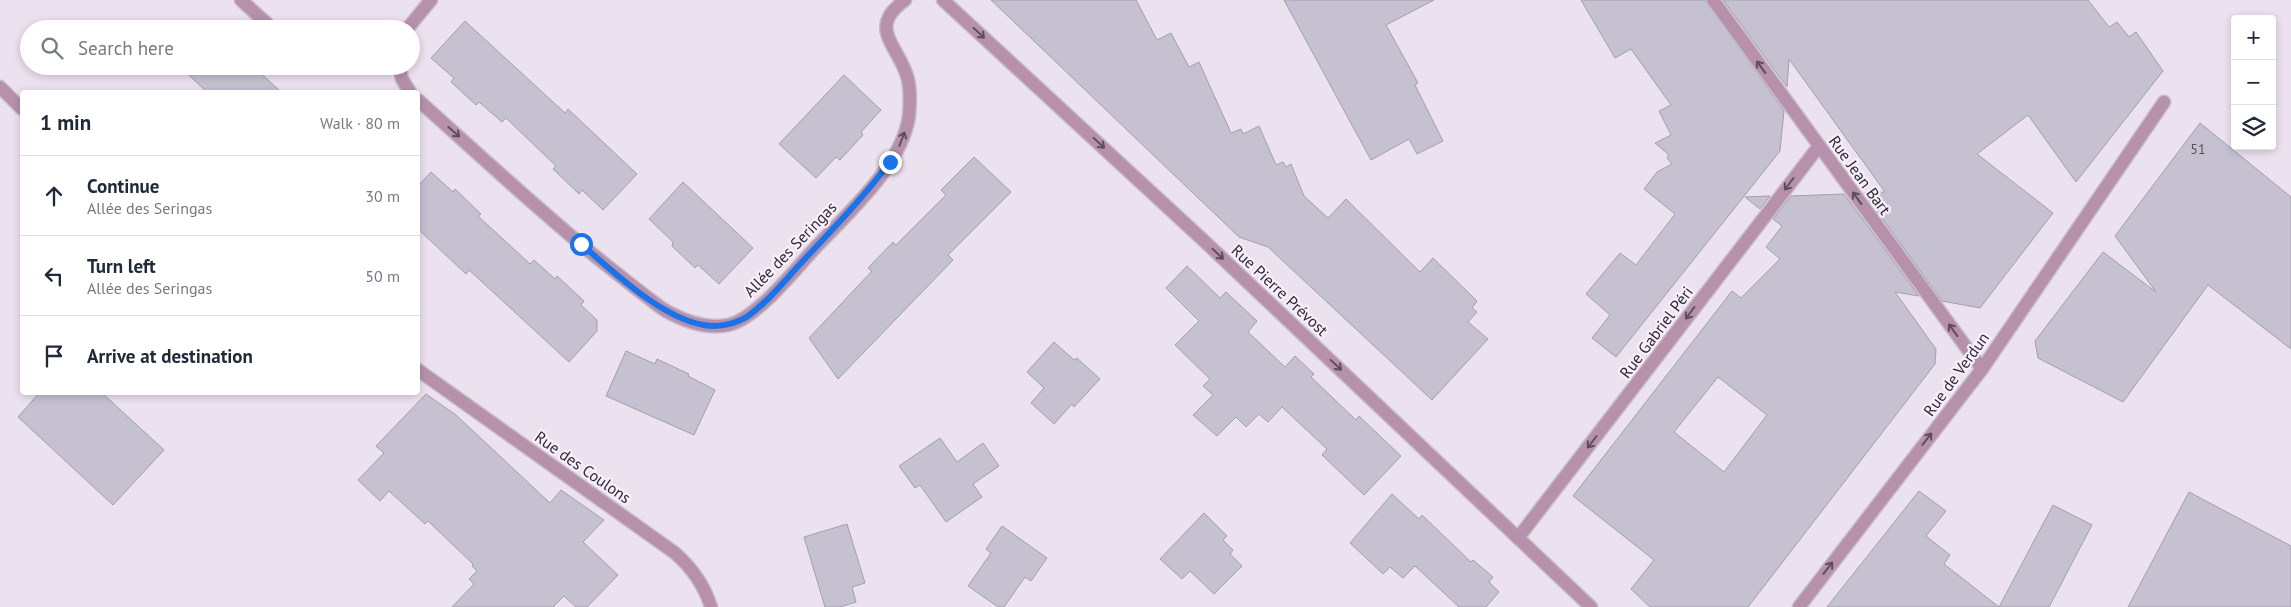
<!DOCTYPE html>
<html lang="en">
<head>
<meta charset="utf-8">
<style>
	body { margin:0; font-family:"PT Sans",sans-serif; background:#f2f2f3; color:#1f2937 }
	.controls { position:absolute; right:15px; top:15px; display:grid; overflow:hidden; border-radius:5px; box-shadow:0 2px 8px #0003 }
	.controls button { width:45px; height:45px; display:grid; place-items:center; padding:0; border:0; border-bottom:1px solid #e0e1e3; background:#fff; color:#1f2937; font:25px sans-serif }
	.stop { position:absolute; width:15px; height:15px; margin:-11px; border:4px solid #1a73e8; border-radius:50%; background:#fff }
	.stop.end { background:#1a73e8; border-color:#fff; box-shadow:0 1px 5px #0008 }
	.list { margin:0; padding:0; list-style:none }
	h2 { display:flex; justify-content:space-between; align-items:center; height:65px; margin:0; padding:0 20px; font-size:21px }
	h2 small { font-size:16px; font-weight:400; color:#747a83 }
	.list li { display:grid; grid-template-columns:32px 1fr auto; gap:15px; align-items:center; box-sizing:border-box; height:80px; padding:0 20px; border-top:1px solid #e0e1e3 }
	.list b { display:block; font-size:19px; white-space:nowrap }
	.list p { margin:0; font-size:16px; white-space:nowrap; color:#747a83 }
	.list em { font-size:16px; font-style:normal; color:#747a83 }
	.icon { flex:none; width:28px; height:28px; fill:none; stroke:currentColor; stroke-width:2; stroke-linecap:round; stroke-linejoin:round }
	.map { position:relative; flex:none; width:2291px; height:607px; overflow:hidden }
	.search { position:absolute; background:#fff; box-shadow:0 2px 8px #0003; left:20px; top:20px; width:400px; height:55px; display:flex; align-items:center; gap:12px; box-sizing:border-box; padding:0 18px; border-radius:28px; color:#747a83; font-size:19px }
	.panel { position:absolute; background:#fff; box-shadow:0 2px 8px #0003; left:20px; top:90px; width:400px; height:305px; border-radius:5px }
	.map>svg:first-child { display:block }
</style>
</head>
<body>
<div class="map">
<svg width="2291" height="607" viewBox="0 0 2291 607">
	<rect width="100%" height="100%" fill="#ece1ef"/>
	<g fill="#c6c1d1" stroke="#a39ead" fill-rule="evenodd">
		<path d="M991 0H1136L1157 40 1171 33 1189 67 1199 62 1231 133 1241 129 1243 134 1259 126 1276 165 1283 162 1286 167 1291 164 1304 196 1328 218 1346 199 1420 272 1433 258 1477 301 1472 308 1477 312 1468 322 1488 339 1432 400 1268 247 1239 237Z"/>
		<path d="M1284 0H1434L1386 25 1418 83 1415 85 1443 141 1417 154 1409 139 1371 160Z"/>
		<path d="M1581 0H1705L1784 111 1780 151 1616 357 1592 338 1610 315 1586 294 1620 253 1636 265 1675 214 1644 189 1657 172 1672 164 1667 158 1669 155 1655 143 1671 135 1659 111 1671 105 1631 49 1615 58Z"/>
		<path d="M1723 0H2088L2109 27 2117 22 2129 37 2136 32 2163 71 2076 182 2028 115 1977 154 2053 213 1980 308 1942 301 1864 193 1885 192 1789 59 1787 87Z"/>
		<path d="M465 21 565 113 568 109 637 174 603 210 582 190 579 194 553 169 556 166 506 118 502 122 479 102 476 105 451 82 454 78 431 58Z"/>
		<path d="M179 66H253L281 92H207Z"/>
		<path d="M844 75 881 110 861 132 863 135 840 160 836 157 816 178 779 144Z"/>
		<path d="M2200 123 2291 197V349L2208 285 2123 402 2038 358 2035 341 2103 252 2156 292 2115 236Z"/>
		<path d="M974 157 1011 192 948 255 953 260 838 379 809 338 872 271 868 268 893 242 896 245 946 195 941 190Z"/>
		<path d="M431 172 453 192 455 189 481 214 478 216 530 264 534 260 555 279 557 276 584 301 581 305 597 320V331L569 362 469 270 466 274 418 229V186Z"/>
		<path d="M683 182 753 248 719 284 698 265 695 268 672 246 673 242 649 219Z"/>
		<path d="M1844 194 1919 296 1895 292 1936 349 1935 364 1748 607H1650L1631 589 1654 560 1573 496 1732 291 1741 298 1780 259 1766 247 1782 226 1773 219 1791 196ZM1718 377 1767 415 1724 472 1674 432Z"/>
		<path d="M1770 196 1760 209 1745 197Z"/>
		<path d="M1187 266 1220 298 1226 292 1257 321 1248 332 1285 367 1295 356 1314 374 1311 377 1356 420 1359 416 1401 456 1364 495 1322 455 1327 449 1282 407 1268 422 1259 414 1246 427 1236 417 1217 436 1193 415 1213 395 1203 386 1210 379 1175 345 1199 321 1166 288Z"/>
		<path d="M1054 342 1074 360 1077 358 1100 379 1074 407 1072 404 1054 424 1031 403 1044 388 1027 372Z"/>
		<path d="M626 351 655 364 657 359 689 374 688 376 715 390 694 435 606 396Z"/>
		<path d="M40 392H101L164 450 113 505 18 417Z"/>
		<path d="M426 394 456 415 550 503 561 490 604 520 583 542 618 575 587 607H576L564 596 553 607H452L474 584 469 579 477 571 472 566 473 564 428 521 425 524 389 491 380 501 358 480 384 453 376 446Z"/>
		<path d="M940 438 957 462 983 443 999 466 973 484 982 497 946 522 920 485 915 488 899 466Z"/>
		<path d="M1919 491 1946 511 1926 536 1950 555 1944 564 1999 607H1827Z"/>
		<path d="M2189 492 2291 546V607H2128Z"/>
		<path d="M1392 494 1419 519 1422 515 1471 562 1473 560 1493 577 1489 582 1499 592 1486 607H1459L1415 566 1403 578 1390 567 1383 574 1350 543Z"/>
		<path d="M2053 505 2092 525 2049 607H1999Z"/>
		<path d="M1204 513 1227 536 1223 540 1233 550 1230 554 1242 566 1214 594 1190 571 1182 579 1160 559Z"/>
		<path d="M847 524 865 583 852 587 856 602 840 607H825L804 537Z"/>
		<path d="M1002 526 1047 558 1031 581 1025 577 1004 607H998L968 586 991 553 986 549Z"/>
	</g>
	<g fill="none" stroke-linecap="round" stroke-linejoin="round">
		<defs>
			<g id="minor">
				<path d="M241 0 273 29"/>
				<path d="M943 0 1202 239 1591 607"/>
				<path d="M1713 0 1982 369"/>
				<path d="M407 29 431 0"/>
				<path d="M399 66 402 79 410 92"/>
				<path d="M0 87 22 109"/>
				<path d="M418 100C475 151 531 203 590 252 609 267 627 282 647 297 654 302 661 309 670 313 687 322 708 329 728 325 757 319 796 268 817 246 850 211 902 165 909 116 910 103 911 89 907 76 897 44 867 28 905 0"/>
				<path d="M418 370 675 553C692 568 704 584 711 607"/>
				<path d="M1518 538 1819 146"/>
				<path d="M1799 607 1982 369 2164 102"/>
			</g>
		</defs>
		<use href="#minor" stroke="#c6bcc9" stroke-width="15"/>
		<use href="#minor" stroke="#b791ac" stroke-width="12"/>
	</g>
	<defs><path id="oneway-shaft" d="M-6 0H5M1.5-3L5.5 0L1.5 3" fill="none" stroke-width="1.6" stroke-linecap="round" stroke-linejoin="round" transform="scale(1.25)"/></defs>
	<g stroke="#5e4e5b">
		<use href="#oneway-shaft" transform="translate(979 33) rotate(43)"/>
		<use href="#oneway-shaft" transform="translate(1761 67) rotate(-126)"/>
		<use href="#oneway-shaft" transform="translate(454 132) rotate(41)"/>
		<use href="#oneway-shaft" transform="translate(902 139) rotate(-69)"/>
		<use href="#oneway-shaft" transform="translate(1099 143) rotate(43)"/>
		<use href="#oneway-shaft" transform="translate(1789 184) rotate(127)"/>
		<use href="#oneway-shaft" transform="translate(1857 198) rotate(-126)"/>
		<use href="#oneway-shaft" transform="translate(1218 254) rotate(43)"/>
		<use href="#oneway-shaft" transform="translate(1690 313) rotate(127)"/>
		<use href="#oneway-shaft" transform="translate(1953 330) rotate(-126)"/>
		<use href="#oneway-shaft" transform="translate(1336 365) rotate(43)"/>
		<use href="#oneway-shaft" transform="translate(1927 439) rotate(-52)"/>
		<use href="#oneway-shaft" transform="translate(1592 442) rotate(127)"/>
		<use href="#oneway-shaft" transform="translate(1828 568) rotate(-52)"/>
	</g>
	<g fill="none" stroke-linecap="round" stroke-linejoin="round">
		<path stroke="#1a73e8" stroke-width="6" d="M581 244C614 272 661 318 704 325 717 328 736 324 748 316 768 302 785 280 802 262 832 230 863 198 890 162"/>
	</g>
	<g text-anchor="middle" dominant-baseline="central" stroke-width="4.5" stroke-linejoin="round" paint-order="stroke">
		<g font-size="14" fill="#545058">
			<text x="2198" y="149">51</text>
		</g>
		<g font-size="16" fill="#2e2a30" stroke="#f9eefc">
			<text transform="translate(1860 175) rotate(54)">Rue Jean Bart</text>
			<text transform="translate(790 249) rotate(-46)">Allée des Seringas</text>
			<text transform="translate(1280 290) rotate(43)">Rue Pierre Prévost</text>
			<text transform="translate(1656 332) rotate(-53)">Rue Gabriel Péri</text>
			<text transform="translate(1956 374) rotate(-54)">Rue de Verdun</text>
			<text transform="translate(583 467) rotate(35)">Rue des Coulons</text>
		</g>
	</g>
</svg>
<div class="controls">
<button>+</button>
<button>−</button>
<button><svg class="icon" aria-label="layers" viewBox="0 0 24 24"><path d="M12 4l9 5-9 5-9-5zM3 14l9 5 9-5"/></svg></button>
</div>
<div class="stop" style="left:581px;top:244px"></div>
<div class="stop end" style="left:890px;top:162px"></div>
<div class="search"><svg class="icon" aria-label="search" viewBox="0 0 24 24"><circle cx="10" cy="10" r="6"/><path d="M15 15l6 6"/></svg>Search here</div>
<section class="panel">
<h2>1 min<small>Walk · 80 m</small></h2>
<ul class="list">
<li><svg class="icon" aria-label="ahead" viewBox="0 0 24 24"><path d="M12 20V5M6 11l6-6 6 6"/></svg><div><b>Continue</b><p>Allée des Seringas</p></div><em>30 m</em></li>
<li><svg class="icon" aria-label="left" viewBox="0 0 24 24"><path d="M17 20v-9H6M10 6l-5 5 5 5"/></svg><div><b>Turn left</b><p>Allée des Seringas</p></div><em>50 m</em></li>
<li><svg class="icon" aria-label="arrive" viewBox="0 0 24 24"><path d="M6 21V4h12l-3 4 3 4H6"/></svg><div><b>Arrive at destination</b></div></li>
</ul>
</section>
</div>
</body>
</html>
